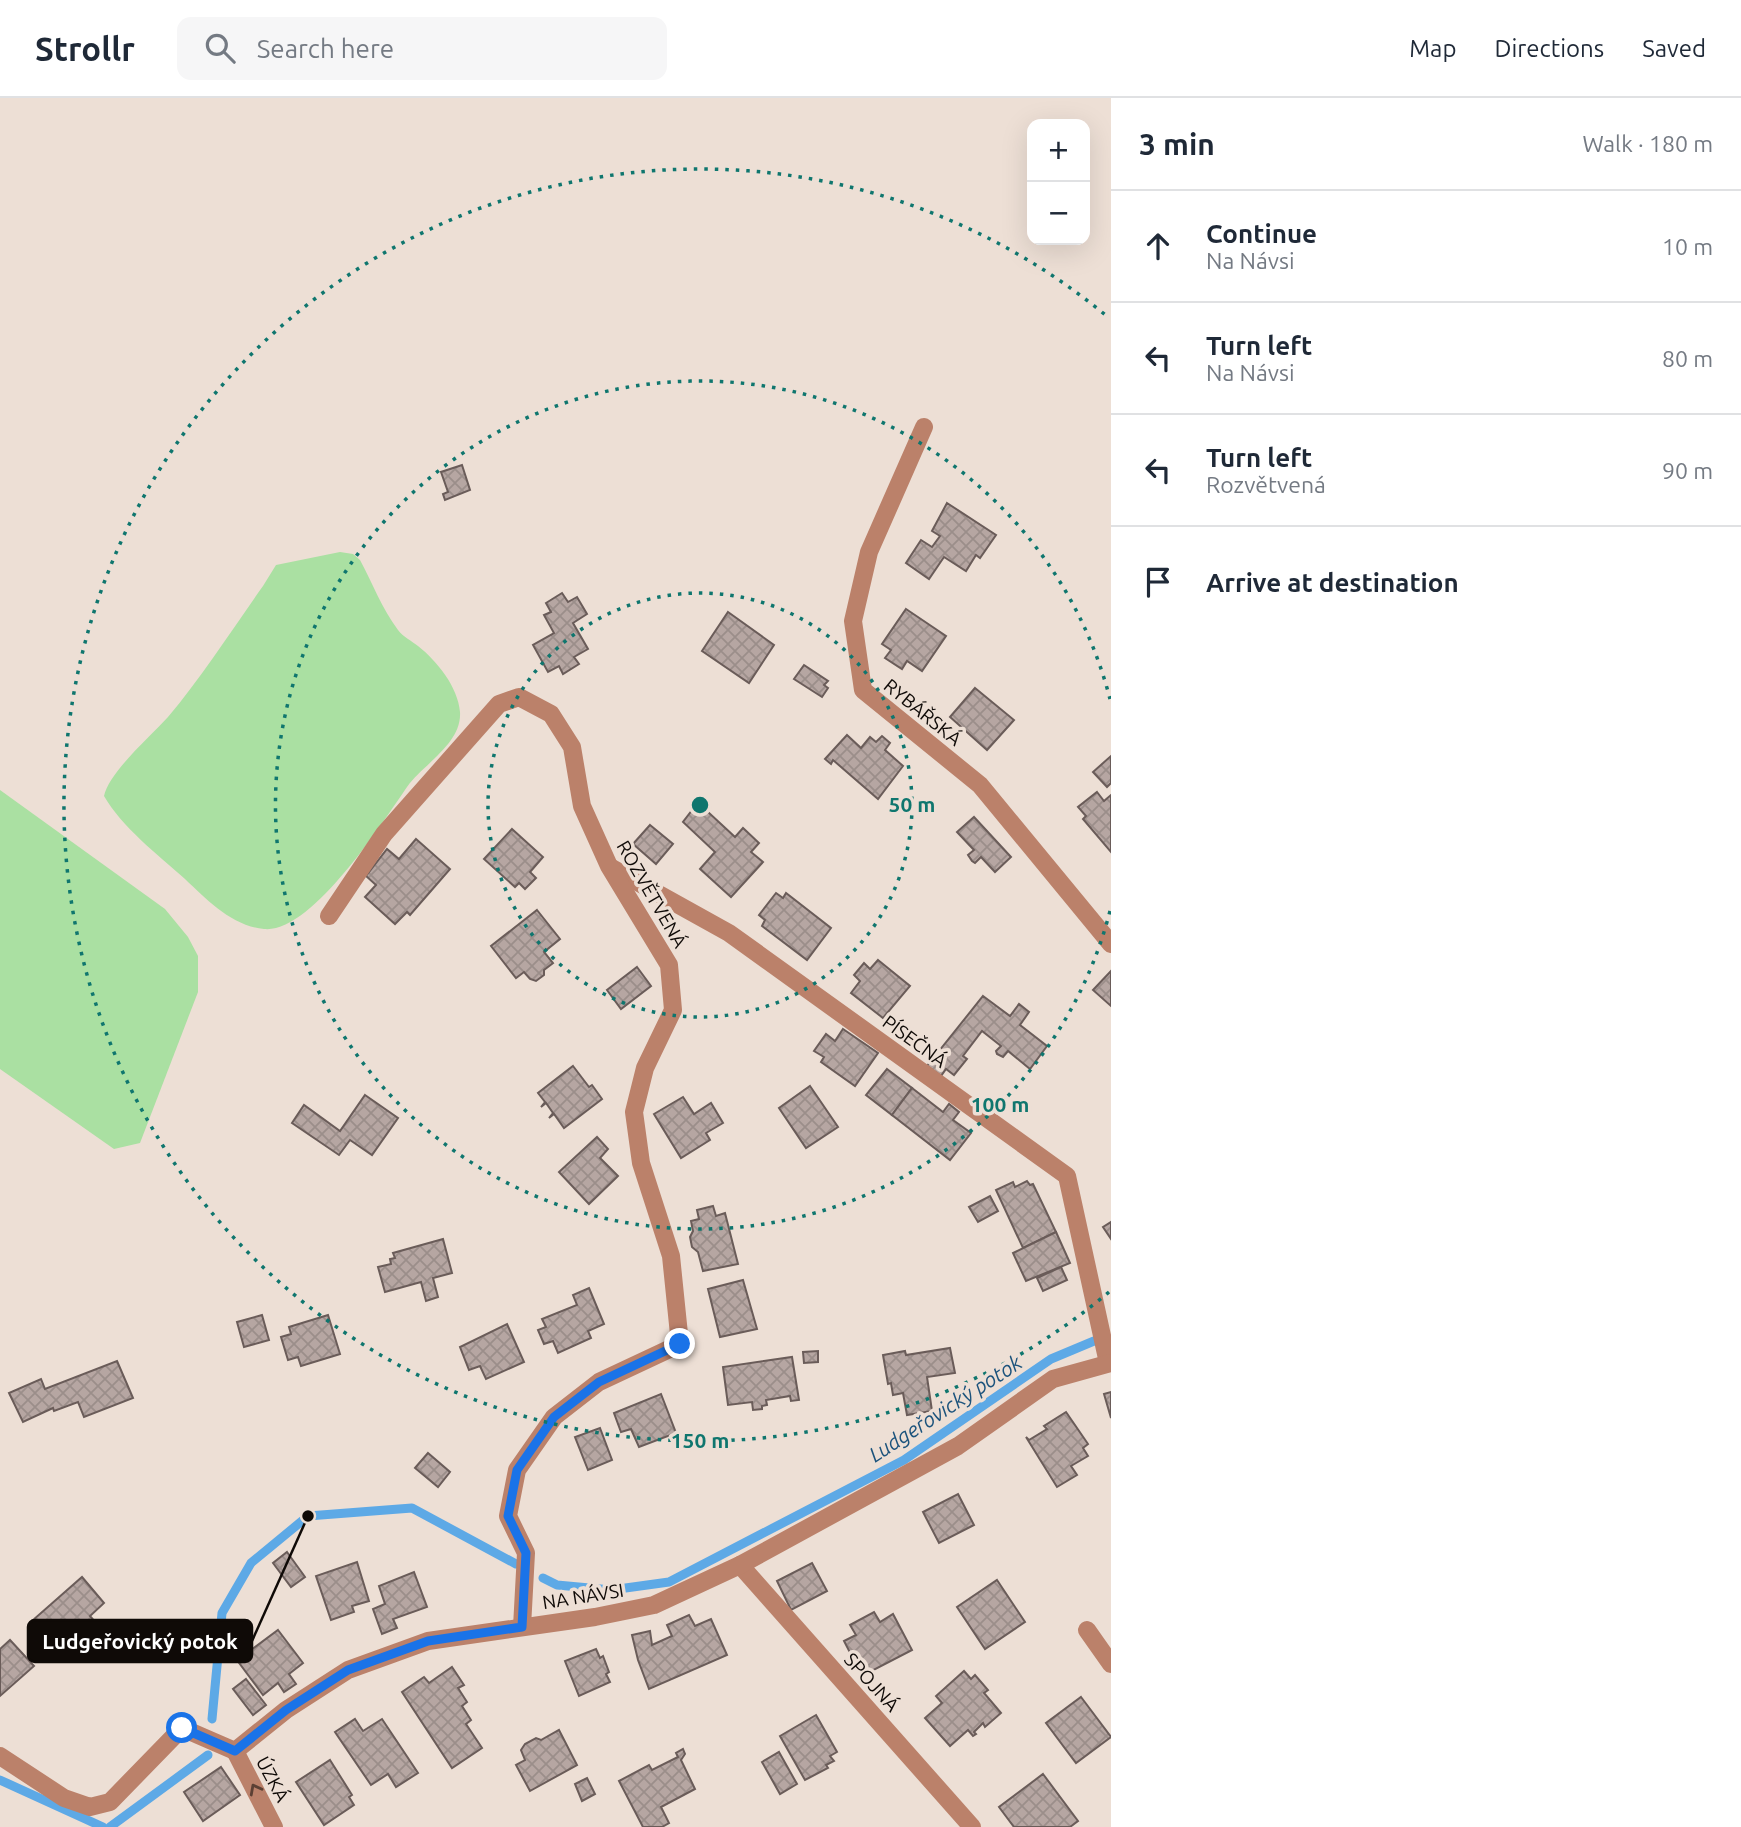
<!DOCTYPE html>
<html lang="en">
<head>
<meta charset="utf-8">
<style>
	body { margin:0; font-family:Ubuntu,sans-serif; background:#f6f6f7; color:#1f2937 }
	.controls { position:absolute; right:21px; top:21px; display:grid; overflow:hidden; border-radius:14px; box-shadow:0 7px 28px #0002 }
	.controls button { width:63px; height:63px; display:grid; place-items:center; padding:0; border:0; border-bottom:2px solid #e0e1e3; background:#fff; color:#1f2937; font:35px sans-serif }
	.stop { position:absolute; width:21px; height:21px; margin:-16px; border:5px solid #1a73e8; border-radius:50%; background:#fff }
	.stop.end { background:#1a73e8; border-color:#fff; box-shadow:0 2px 7px #0008 }
	.list { margin:0; padding:0; list-style:none }
	h2 { display:flex; justify-content:space-between; align-items:center; height:91px; margin:0; padding:0 28px; font-size:30px }
	h2 small { font-size:23px; font-weight:400; color:#747a83 }
	.list li { display:grid; grid-template-columns:46px 1fr auto; gap:21px; align-items:center; box-sizing:border-box; height:112px; padding:0 28px; border-top:2px solid #e0e1e3 }
	.list b { display:block; font-size:26px; white-space:nowrap }
	.list p { margin:0; font-size:23px; white-space:nowrap; color:#747a83 }
	.list em { font-size:23px; font-style:normal; color:#747a83 }
	.icon { flex:none; width:38px; height:38px; fill:none; stroke:currentColor; stroke-width:2; stroke-linecap:round; stroke-linejoin:round }
	.map { position:relative; flex:none; width:1111px; height:1729px; overflow:hidden }
	header { display:flex; align-items:center; gap:42px; box-sizing:border-box; height:98px; padding:0 35px; background:#fff; border-bottom:2px solid #e0e1e3 }
	header strong { font-size:33px }
	nav { display:flex; gap:38px; margin-inline-start:auto; font-size:24px }
	.search { width:490px; height:63px; background:#f6f6f7; display:flex; align-items:center; gap:18px; box-sizing:border-box; padding:0 24px; border-radius:14px; color:#747a83; font-size:26px }
	main { display:flex }
	aside { flex:1; background:#fff }
	.map>svg:first-child { display:block }
</style>
</head>
<body>
<header>
<strong>Strollr</strong>
<div class="search"><svg class="icon" aria-label="search" viewBox="0 0 24 24"><circle cx="10" cy="10" r="6"/><path d="M15 15l6 6"/></svg>Search here</div>
<nav><a>Map</a><a>Directions</a><a>Saved</a></nav>
</header>
<main>
<div class="map">
<svg width="1111" height="1729" viewBox="0 0 1111 1729">
	<defs>
		<pattern id="building-cross-hatch" width="8" height="8" patternUnits="userSpaceOnUse" patternTransform="scale(1.75)"><rect width="8" height="8" fill="#b6a6a2"/><path d="M0 0l8 8M0 8l8-8" fill="none" stroke="#9b8e8a"/></pattern>
	</defs>
	<rect width="100%" height="100%" fill="#eddfd5"/>
	<g fill="#aae0a2">
		<path d="M340 454 353 456 360 462C372 484 382 511 398 532 403 539 412 543 418 548 437 563 458 589 460 614 462 646 423 666 407 689 382 725 311 836 264 831 232 828 207 802 185 781 159 758 121 728 104 698 109 674 151 638 168 619 201 580 233 530 263 488L276 467Z"/>
		<path d="M0 692 165 811 188 839 198 858V894L140 1045 114 1051 0 971Z"/>
	</g>
	<g fill="none" stroke-linecap="round" stroke-linejoin="round">
		<g stroke="#5da9e6" stroke-width="9">
			<path d="M543 1480 557 1487 611 1492 669 1484 904 1362 1051 1261 1094 1243"/>
			<path d="M212 1621 222 1515 251 1465 308 1418 412 1410 516 1466"/>
			<path d="M0 1682 103 1729"/>
			<path d="M110 1729 208 1657"/>
		</g>
	</g>
	<g fill="url(#building-cross-hatch)" stroke="#6a5c59" stroke-width="2">
		<path d="M462 367 470 392 445 402 443 396 448 394 441 374Z"/>
		<path d="M947 405 996 437 980 460 976 457 966 473 944 459 929 481 906 465 921 442 932 449 940 438 932 433Z"/>
		<path d="M562 495 568 504 577 499 587 516 573 525 588 551 574 559 579 566 563 576 559 568 548 574 533 547 554 535 544 517 551 514 546 505Z"/>
		<path d="M906 511 946 538 922 573 907 563 902 571 885 560 891 552 882 546Z"/>
		<path d="M728 514 774 547 749 585 702 553Z"/>
		<path d="M804 567 828 583 824 587 828 590 822 599 794 581Z"/>
		<path d="M975 590 1014 622 987 652 950 619Z"/>
		<path d="M847 637 861 650 870 639 876 644 882 638 890 645 885 652 903 668 878 701 833 662 831 666 825 661Z"/>
		<path d="M1111 658V685L1107 689 1093 674Z"/>
		<path d="M1097 694 1104 703 1111 697V754L1083 721 1086 718 1078 709Z"/>
		<path d="M696 707 707 713 735 739 743 730 759 745 751 754 763 764 731 799 700 771 715 754 683 724Z"/>
		<path d="M974 719 1011 759 995 774 981 759 975 765 972 763 968 757 974 752 957 734Z"/>
		<path d="M650 727 673 746 656 766 633 746Z"/>
		<path d="M512 731 543 759 530 774 536 780 525 791 519 785 515 789 484 761Z"/>
		<path d="M416 741 450 771 410 817 407 814 395 826 365 799 376 787 366 778 387 751 399 761Z"/>
		<path d="M776 795 783 800 786 795 831 830 807 862 762 828 765 822 759 817Z"/>
		<path d="M537 812 560 841 544 854 553 865 544 872V877L536 883 530 881 524 874 516 880 491 848Z"/>
		<path d="M878 862 910 888 883 920 851 895 860 883 854 877 864 865 870 871Z"/>
		<path d="M637 869 651 888 621 911 607 892Z"/>
		<path d="M1111 873V908L1093 892Z"/>
		<path d="M983 898 1010 918 1019 906 1029 914 1020 927 1047 948 1030 971 1008 953 1003 959 997 956 996 953 1001 948 982 933 963 958 967 961 954 977 946 971 941 978 927 968Z"/>
		<path d="M843 931 878 955 855 988 821 964 824 959 814 953 826 936 835 943Z"/>
		<path d="M573 968 589 989 592 987 602 1001 564 1030 554 1016 549 1020 553 1015 546 1005 541 1009 545 1004 538 995Z"/>
		<path d="M887 971 912 990 892 1017 866 997Z"/>
		<path d="M810 988 838 1029 806 1050 779 1010Z"/>
		<path d="M912 990 943 1014 949 1006 959 1014 953 1022 971 1035 950 1062 892 1017Z"/>
		<path d="M365 997 398 1020 372 1057 350 1042 339 1057 292 1025 304 1007 340 1033Z"/>
		<path d="M683 999 694 1016 711 1005 723 1025 706 1035 710 1042 681 1060 654 1016Z"/>
		<path d="M597 1039 608 1051 600 1060 618 1078 589 1106 559 1074Z"/>
		<path d="M1027 1083 1030 1087 1033 1086 1056 1134 1023 1150 996 1092 1013 1084 1015 1089Z"/>
		<path d="M990 1098 998 1113 978 1124 969 1109Z"/>
		<path d="M713 1108 716 1118 725 1115 738 1166 703 1173 698 1154 692 1149 690 1139 693 1133 691 1123 699 1121 697 1112Z"/>
		<path d="M1111 1124V1141L1103 1129Z"/>
		<path d="M1056 1134 1070 1165 1026 1183 1013 1155Z"/>
		<path d="M443 1141 452 1175 433 1180 438 1199 426 1203 421 1184 385 1194 378 1169 391 1166 390 1161 395 1160 393 1155Z"/>
		<path d="M1061 1169 1067 1182 1043 1193 1037 1180Z"/>
		<path d="M743 1182 757 1231 720 1239 708 1191Z"/>
		<path d="M589 1190 604 1226 588 1233 591 1240 558 1255 553 1243 544 1246 538 1232 546 1229 542 1221 577 1207 573 1197Z"/>
		<path d="M262 1217 269 1242 244 1249 237 1224Z"/>
		<path d="M328 1217 340 1256 301 1268 298 1259 288 1262 281 1239 291 1236 289 1229Z"/>
		<path d="M507 1226 524 1264 486 1281 480 1268 469 1272 460 1249Z"/>
		<path d="M950 1250 955 1275 927 1279 932 1313 907 1317 903 1295 893 1297 891 1285 888 1286 883 1257 905 1253 906 1257Z"/>
		<path d="M818 1253V1264L804 1265 803 1254Z"/>
		<path d="M792 1259 799 1302 791 1303 790 1298 766 1302 767 1307 762 1308V1311L753 1312 752 1304 728 1307 723 1269Z"/>
		<path d="M117 1263 133 1300 84 1319 78 1304 54 1313 53 1310 23 1324 9 1295 41 1281 45 1291Z"/>
		<path d="M1111 1294V1320L1104 1296Z"/>
		<path d="M661 1296 676 1335 639 1349 631 1331 621 1334 614 1315Z"/>
		<path d="M1066 1314 1088 1346 1083 1350 1088 1358 1071 1368 1077 1377 1057 1389 1026 1339 1029 1342 1047 1331 1044 1328Z"/>
		<path d="M600 1330 612 1362 588 1372 575 1339Z"/>
		<path d="M428 1355 450 1374 438 1389 415 1370Z"/>
		<path d="M958 1396 974 1427 939 1445 923 1414Z"/>
		<path d="M287 1454 305 1479 291 1489 273 1465Z"/>
		<path d="M357 1464 369 1503 352 1508 354 1514 331 1522 316 1478Z"/>
		<path d="M812 1465 827 1493 791 1512 777 1483Z"/>
		<path d="M414 1474 427 1509 393 1521 397 1530 382 1536 373 1511 385 1506 379 1488Z"/>
		<path d="M82 1479 104 1505 90 1518 96 1525 87 1534 80 1527 55 1548 33 1522Z"/>
		<path d="M997 1482 1025 1524 985 1551 957 1509Z"/>
		<path d="M874 1514 880 1524 893 1516 912 1552 862 1578 844 1543 856 1537 850 1527Z"/>
		<path d="M689 1517 695 1528 711 1521 727 1557 649 1591 638 1562 632 1537 650 1533 652 1547 672 1538 667 1527Z"/>
		<path d="M278 1532 303 1565 289 1576 296 1586 284 1594 278 1585 263 1597 234 1558 236 1556 234 1553 240 1548 243 1551 247 1548 251 1552Z"/>
		<path d="M10 1542 34 1568 0 1598V1551Z"/>
		<path d="M596 1551 600 1560 603 1558 609 1574 606 1576 610 1584 579 1598 565 1563Z"/>
		<path d="M452 1569 464 1587 458 1590 467 1604 462 1608 471 1622 466 1626 482 1650 452 1670 402 1594 424 1579 429 1585Z"/>
		<path d="M964 1573 971 1581 975 1577 988 1592 984 1595 1001 1615 985 1629 983 1625 974 1634 976 1636 973 1638 968 1632 950 1648 925 1620 942 1605 936 1598Z"/>
		<path d="M246 1581 266 1607 253 1617 233 1591Z"/>
		<path d="M1081 1599 1111 1639 1076 1665 1046 1625Z"/>
		<path d="M816 1617 837 1654 830 1658 834 1663 826 1667 828 1670 805 1682 780 1638Z"/>
		<path d="M355 1621 363 1633 382 1621 418 1675 396 1689 388 1676 371 1687 335 1634Z"/>
		<path d="M559 1632 577 1667 530 1693 516 1667 525 1662 521 1652 525 1646 536 1640 541 1642Z"/>
		<path d="M683 1651 685 1656 681 1662 695 1691 661 1709 669 1725 662 1729H643L619 1683 649 1667 652 1672 678 1659 676 1655Z"/>
		<path d="M779 1654 797 1686 780 1696 762 1664Z"/>
		<path d="M330 1662 352 1697 349 1699 354 1707 324 1727 296 1684Z"/>
		<path d="M221 1669 240 1697 203 1723 184 1694Z"/>
		<path d="M1043 1676 1078 1723 1070 1729H1014L999 1709Z"/>
		<path d="M587 1680 595 1696 582 1703 575 1686Z"/>
	</g>
	<g fill="none" stroke-linecap="round" stroke-linejoin="round">
		<g stroke="#bb816a" stroke-width="18">
			<path d="M924 329 869 454 853 523 863 592 980 687 1111 846"/>
			<path d="M612 770 729 835 1067 1078 1108 1265"/>
			<path d="M329 818 384 736 499 606 519 599 551 616 572 649 582 708 609 768 669 867 673 912 645 970 634 1014 641 1065 671 1158 680 1246 599 1284 554 1319 517 1372 508 1418 526 1455 522 1529"/>
			<path d="M740 1467 972 1729"/>
			<path d="M1087 1532 1111 1566"/>
			<path d="M235 1653 274 1729"/>
			<path d="M0 1658 64 1700 90 1709 110 1704 182 1630 235 1653 286 1612 348 1572 428 1543 595 1519 654 1507 740 1467 958 1348 1053 1281 1111 1265"/>
		</g>
	</g>
	<defs><path id="oneway-chevron" d="M-2-3.5L2.5 0L-2 3.5" fill="none" stroke-width="1.6" stroke-linecap="round" stroke-linejoin="round" transform="scale(1.75)"/></defs>
	<use stroke="#5c4034" href="#oneway-chevron" transform="translate(255 1691) rotate(-118)"/>
	<g fill="none" stroke-linecap="round" stroke-linejoin="round">
		<path stroke="#1a73e8" stroke-width="9" d="M182 1630 235 1653 286 1612 348 1572 428 1543 522 1529 526 1455 508 1418 517 1372 554 1319 599 1284 680 1246"/>
	</g>
	<g fill="none" stroke="#0f766e" stroke-width="3.5" stroke-dasharray="3.5 7">
		<circle cx="700" cy="707" r="212"/>
		<path d="M1110 813A424 424 0 1 1 1110 601"/>
		<path d="M1109 1194A636 636 0 1 1 1109 220"/>
	</g>
	<g text-anchor="middle" dominant-baseline="central" stroke-width="7" stroke-linejoin="round" paint-order="stroke">
		<g font-size="19" fill="#0f0a07" stroke="#eddfd5">
			<text transform="translate(923 614) rotate(39)">RYBÁŘSKÁ</text>
			<text transform="translate(652 796) rotate(60)">ROZVĚTVENÁ</text>
			<text transform="translate(915 943) rotate(36)">PÍSEČNÁ</text>
			<text transform="translate(583 1498) rotate(-9)">NA NÁVSI</text>
			<text transform="translate(872 1584) rotate(48)">SPOJNÁ</text>
			<text transform="translate(273 1681) rotate(62)">ÚZKÁ</text>
		</g>
		<g font-size="21" font-style="italic" fill="#1c537c" stroke="#eddfd5">
			<text transform="translate(945 1310) rotate(-33)">Ludgeřovický potok</text>
		</g>
	</g>
	<circle cx="700" cy="707" r="10" fill="#0f766e" stroke="#eddfd5" stroke-width="3.5"/>
	<g font-size="21" text-anchor="middle" font-weight="bold" fill="#0f766e" stroke="#eddfd5" stroke-width="7" stroke-linejoin="round" paint-order="stroke">
		<text x="912" y="714">50 m</text>
		<text x="1000" y="1014">100 m</text>
		<text x="700" y="1350">150 m</text>
	</g>
	<path fill="none" stroke="#0f0a07" stroke-width="2.5" d="M308 1418L252 1543"/>
	<circle fill="#0f0a07" stroke="#eddfd5" stroke-width="2.5" cx="308" cy="1418" r="7"/>
	<rect fill="#0f0a07" stroke="#0f0a07" stroke-width="2.5" x="28" y="1522" width="224" height="42" rx="7"/>
	<g font-size="21" text-anchor="middle" font-weight="bold" fill="#fff">
		<text x="140" y="1551">Ludgeřovický potok</text>
	</g>
</svg>
<div class="controls">
<button>+</button>
<button>−</button>
</div>
<div class="stop" style="left:182px;top:1630px"></div>
<div class="stop end" style="left:680px;top:1246px"></div>
</div>
<aside>
<h2>3 min<small>Walk · 180 m</small></h2>
<ul class="list">
<li><svg class="icon" aria-label="ahead" viewBox="0 0 24 24"><path d="M12 20V5M6 11l6-6 6 6"/></svg><div><b>Continue</b><p>Na Návsi</p></div><em>10 m</em></li>
<li><svg class="icon" aria-label="left" viewBox="0 0 24 24"><path d="M17 20v-9H6M10 6l-5 5 5 5"/></svg><div><b>Turn left</b><p>Na Návsi</p></div><em>80 m</em></li>
<li><svg class="icon" aria-label="left" viewBox="0 0 24 24"><path d="M17 20v-9H6M10 6l-5 5 5 5"/></svg><div><b>Turn left</b><p>Rozvětvená</p></div><em>90 m</em></li>
<li><svg class="icon" aria-label="arrive" viewBox="0 0 24 24"><path d="M6 21V4h12l-3 4 3 4H6"/></svg><div><b>Arrive at destination</b></div></li>
</ul>
</aside>
</main>
</body>
</html>
